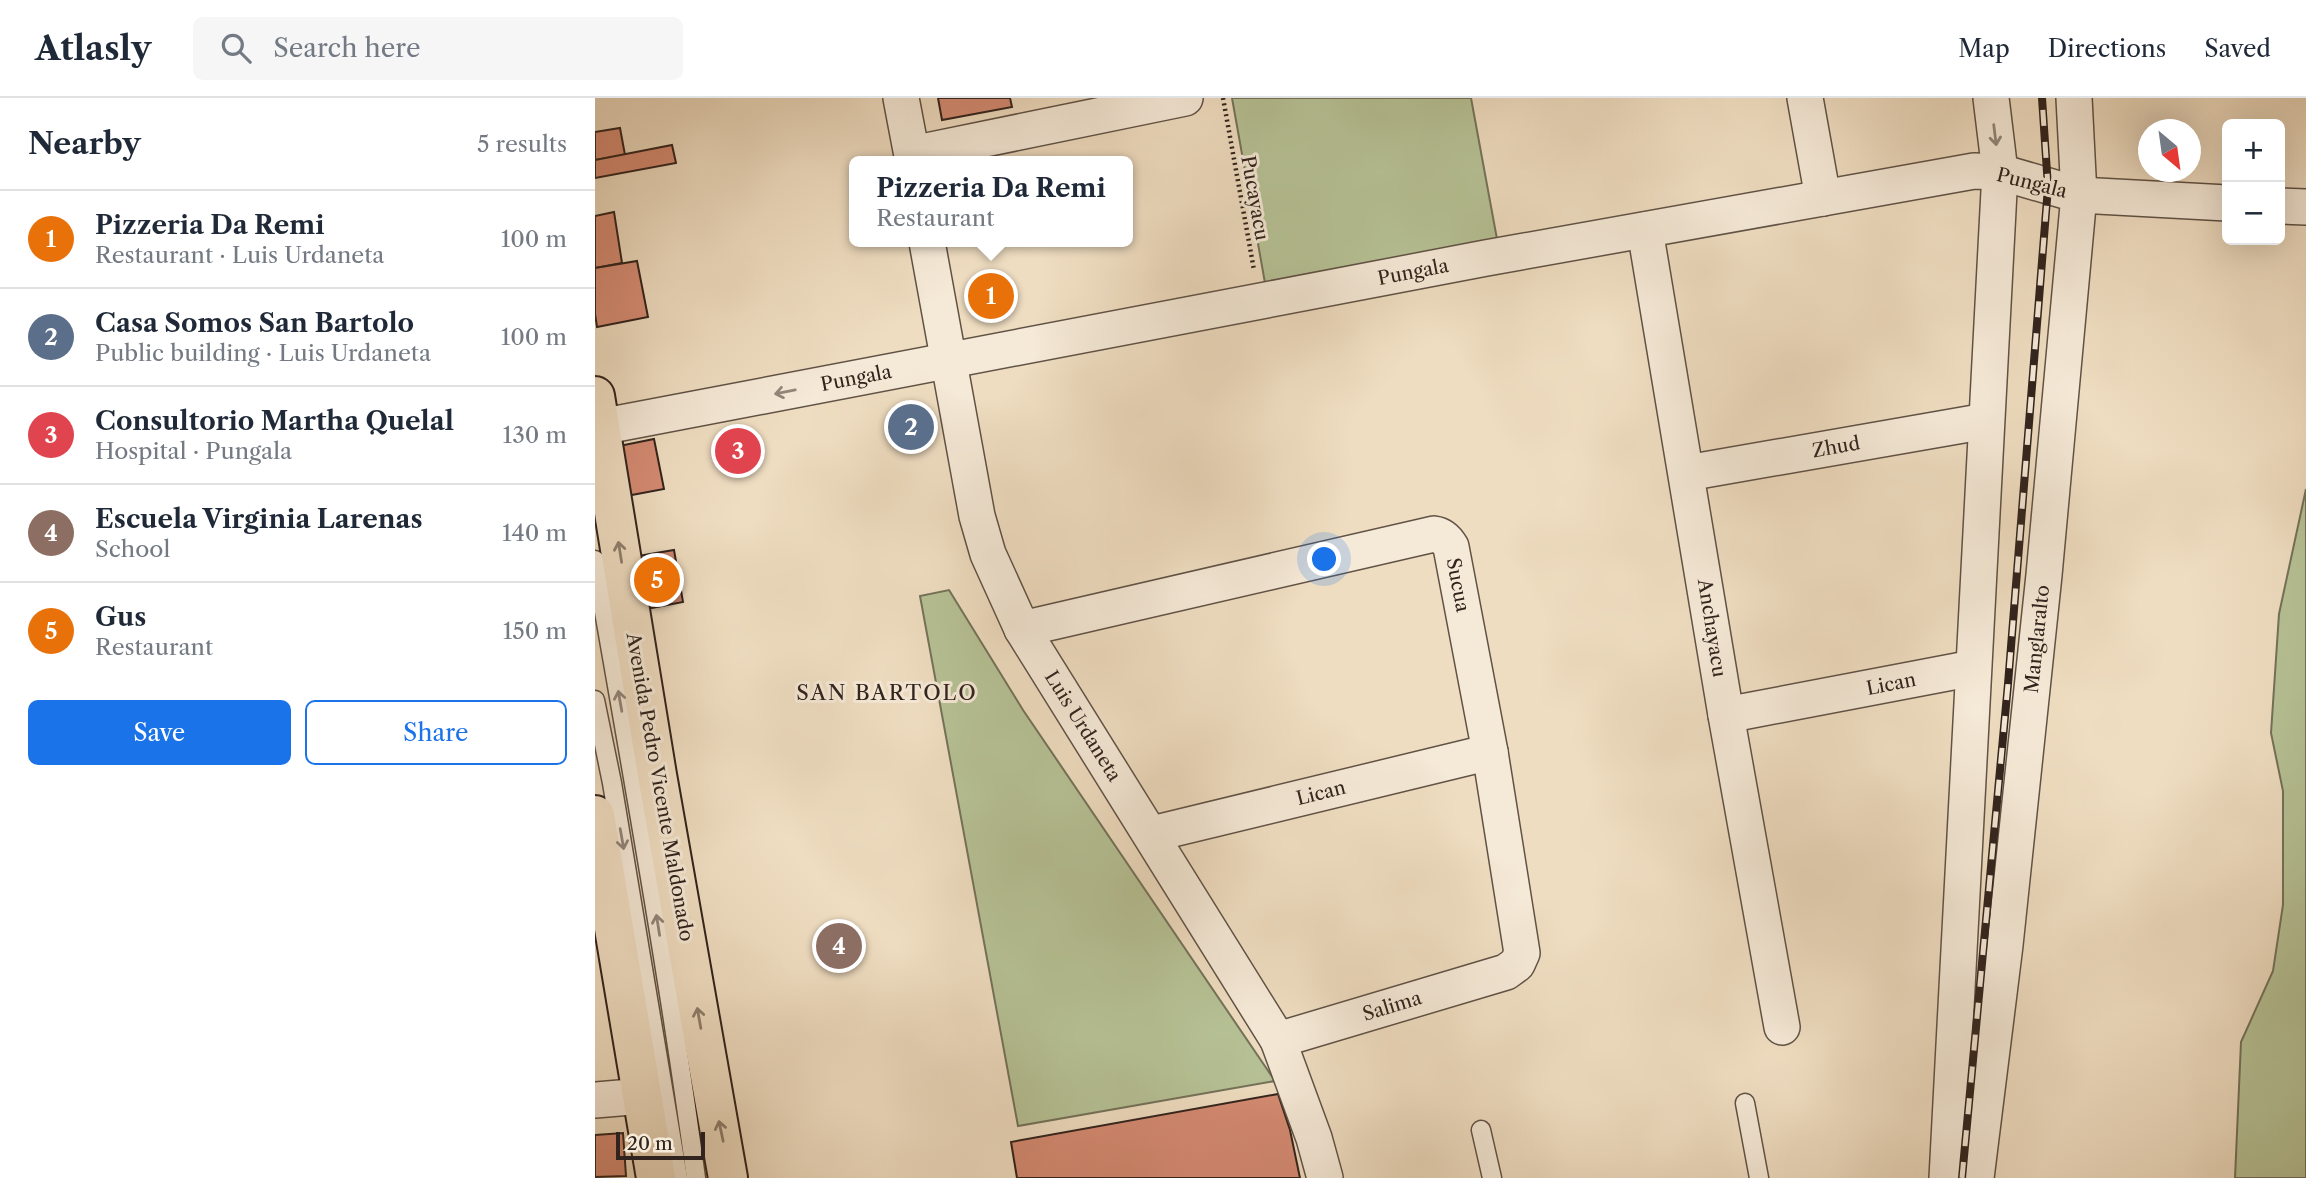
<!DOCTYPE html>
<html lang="en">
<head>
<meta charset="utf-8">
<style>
	body { margin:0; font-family:"Libre Caslon Text",serif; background:#f6f6f7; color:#1f2937 }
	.controls { position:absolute; right:21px; top:21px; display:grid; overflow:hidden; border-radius:10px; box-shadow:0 7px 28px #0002 }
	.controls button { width:63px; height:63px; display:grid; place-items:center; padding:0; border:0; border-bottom:2px solid #e0e1e3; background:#fff; color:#1f2937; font:35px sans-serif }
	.compass { position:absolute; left:1543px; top:21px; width:63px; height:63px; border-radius:50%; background:#fff; box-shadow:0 7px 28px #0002; rotate:151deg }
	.scale { position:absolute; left:21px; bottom:18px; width:89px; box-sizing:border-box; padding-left:7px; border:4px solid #31231d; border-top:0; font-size:19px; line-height:24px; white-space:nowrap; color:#31231d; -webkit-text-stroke:5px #f5e9d7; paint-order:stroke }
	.you { position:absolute; left:730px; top:462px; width:24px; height:24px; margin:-18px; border:5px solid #fff; border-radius:50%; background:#1a73e8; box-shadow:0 0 0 10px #1a73e833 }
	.badge { display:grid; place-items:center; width:46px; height:46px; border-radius:50%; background:#1a73e8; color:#fff; font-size:23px; font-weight:700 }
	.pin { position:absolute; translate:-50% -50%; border:4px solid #fff; box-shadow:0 2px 7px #0006 }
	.popup { position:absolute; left:254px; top:58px; width:284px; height:91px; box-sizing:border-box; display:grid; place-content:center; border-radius:10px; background:#fff; filter:drop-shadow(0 2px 5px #0005); font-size:23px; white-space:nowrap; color:#747a83 }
	.popup b { font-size:26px; color:#1f2937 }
	.popup::after { content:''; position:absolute; left:50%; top:100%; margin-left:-14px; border:14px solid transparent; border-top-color:#fff }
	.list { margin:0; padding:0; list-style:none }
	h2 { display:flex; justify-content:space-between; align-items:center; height:91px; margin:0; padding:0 28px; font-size:30px }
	h2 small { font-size:23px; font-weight:400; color:#747a83 }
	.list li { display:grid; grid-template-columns:46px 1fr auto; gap:21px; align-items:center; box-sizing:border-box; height:98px; padding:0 28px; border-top:2px solid #e0e1e3 }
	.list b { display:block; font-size:26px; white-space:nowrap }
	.list p { margin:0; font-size:23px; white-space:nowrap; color:#747a83 }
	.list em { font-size:23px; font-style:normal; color:#747a83 }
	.actions { display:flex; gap:14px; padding:21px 28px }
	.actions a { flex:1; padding:16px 0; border:2px solid #1a73e8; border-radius:10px; text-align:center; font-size:24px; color:#1a73e8 }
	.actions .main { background:#1a73e8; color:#fff }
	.icon { flex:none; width:38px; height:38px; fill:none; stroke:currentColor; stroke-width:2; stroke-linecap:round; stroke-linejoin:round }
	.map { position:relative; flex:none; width:1711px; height:1080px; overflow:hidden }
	header { display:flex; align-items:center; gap:42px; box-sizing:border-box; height:98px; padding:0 35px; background:#fff; border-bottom:2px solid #e0e1e3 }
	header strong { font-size:33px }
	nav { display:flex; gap:38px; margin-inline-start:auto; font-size:24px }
	.search { width:490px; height:63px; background:#f6f6f7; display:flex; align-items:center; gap:18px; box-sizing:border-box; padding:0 24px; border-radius:10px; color:#747a83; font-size:26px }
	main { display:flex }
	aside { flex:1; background:#fff }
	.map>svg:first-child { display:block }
</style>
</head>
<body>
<header>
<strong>Atlasly</strong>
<div class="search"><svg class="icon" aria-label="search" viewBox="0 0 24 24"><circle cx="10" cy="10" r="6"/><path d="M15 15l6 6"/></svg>Search here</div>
<nav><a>Map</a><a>Directions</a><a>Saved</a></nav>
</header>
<main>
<aside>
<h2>Nearby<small>5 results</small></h2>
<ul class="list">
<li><span class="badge" style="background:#e8710a">1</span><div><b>Pizzeria Da Remi</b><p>Restaurant · Luis Urdaneta</p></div><em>100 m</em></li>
<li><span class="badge" style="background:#5c6f8a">2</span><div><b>Casa Somos San Bartolo</b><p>Public building · Luis Urdaneta</p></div><em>100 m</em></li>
<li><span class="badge" style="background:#e0444e">3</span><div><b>Consultorio Martha Quelal</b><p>Hospital · Pungala</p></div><em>130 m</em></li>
<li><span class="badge" style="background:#8d6e63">4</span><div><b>Escuela Virginia Larenas</b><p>School</p></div><em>140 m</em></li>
<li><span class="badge" style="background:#e8710a">5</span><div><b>Gus</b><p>Restaurant</p></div><em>150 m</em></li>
</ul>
<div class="actions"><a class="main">Save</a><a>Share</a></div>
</aside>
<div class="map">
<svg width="1711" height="1080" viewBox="0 0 1711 1080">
	<rect width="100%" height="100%" fill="#efddc1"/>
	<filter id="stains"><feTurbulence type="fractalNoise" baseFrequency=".00286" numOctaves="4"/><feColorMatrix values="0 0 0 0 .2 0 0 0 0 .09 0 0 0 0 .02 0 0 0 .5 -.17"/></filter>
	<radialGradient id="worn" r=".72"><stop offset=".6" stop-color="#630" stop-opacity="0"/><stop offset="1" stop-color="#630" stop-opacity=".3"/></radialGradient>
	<g fill="#b6c296" stroke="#74725a" stroke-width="2">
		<path d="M637 0H876L902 141 670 185Z"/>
		<path d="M1711 391V1080H1640L1646 944 1678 873 1688 807V693L1676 635 1684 516Z"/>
		<path d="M354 492 428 612 680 983 423 1028 325 498Z"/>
	</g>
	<g fill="#d58b73" stroke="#31231d" stroke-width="2">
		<path d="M343 0H415L417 9 347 22Z"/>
		<path d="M25 30 30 57 0 62V34Z"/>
		<path d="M77 47 81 65 0 80V62Z"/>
		<path d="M19 114 27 165 0 170V118Z"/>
		<path d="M42 163 53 219 2 229 0 216V170Z"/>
		<path d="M59 341 69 391 26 399 24 348Z"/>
		<path d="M79 452 88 504 46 512 37 459Z"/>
		<path d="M683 996 695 1032 705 1080H422L416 1044Z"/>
		<path d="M28 1035 31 1078 0 1079V1037Z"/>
	</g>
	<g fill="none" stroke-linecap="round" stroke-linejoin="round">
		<defs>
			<g id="lane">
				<path d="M0 462C36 668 73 873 101 1080"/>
				<path d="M0 602 17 685 83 1080"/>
				<path d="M1150 1005 1164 1080"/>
				<path d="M886 1032 897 1080"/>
			</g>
			<g id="street">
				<path d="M306 0 318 63"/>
				<path d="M1210 0 1228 100"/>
				<path d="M317 56 590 0"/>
				<path d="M1685 108 1711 109"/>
				<path d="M1050 132 1131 617 1187 929"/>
				<path d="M332 144 382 418 393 456 427 531 683 942 719 1040 730 1080"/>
				<path d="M5 329 891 160 1379 73 1405 74 1484 97 1632 105"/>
				<path d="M1092 375 1391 323"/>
				<path d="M427 531 839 436C847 437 852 442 856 449L895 654 927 855 922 866 911 874 683 942"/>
				<path d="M1131 617 1378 570"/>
				<path d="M557 736 895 654"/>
				<path d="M0 1002 48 998"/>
				<path d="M1352 1080 1405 74 1396 0"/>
				<path d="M1381 1080 1410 847 1449 477 1484 97 1479 0"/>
			</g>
			<g id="primary">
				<path d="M0 298 62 677 133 1080"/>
				<path d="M0 717 61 1080"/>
			</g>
		</defs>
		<use href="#lane" stroke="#605246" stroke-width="21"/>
		<use href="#street" stroke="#605246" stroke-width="38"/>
		<use href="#primary" stroke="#31231d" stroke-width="42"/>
		<path stroke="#31231d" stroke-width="4.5" stroke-dasharray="2 3.5" stroke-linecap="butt" d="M628 0 659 172"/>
		<use href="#lane" stroke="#f5e9d7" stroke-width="18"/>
		<use href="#street" stroke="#f5e9d7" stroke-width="35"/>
		<use href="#primary" stroke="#efddc1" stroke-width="38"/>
		<defs>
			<path id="rail" d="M1367 1080 1413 586 1453 89 1447 0"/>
		</defs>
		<use href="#rail" stroke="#31231d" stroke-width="8"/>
		<use href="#rail" stroke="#f5e9d7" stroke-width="5" stroke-dasharray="16" stroke-linecap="butt"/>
	</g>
	<defs><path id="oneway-shaft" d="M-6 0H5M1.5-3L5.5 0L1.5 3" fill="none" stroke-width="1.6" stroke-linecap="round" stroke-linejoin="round" transform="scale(1.75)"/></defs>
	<g stroke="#93867a">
		<use href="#oneway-shaft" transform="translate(1400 37) rotate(83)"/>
		<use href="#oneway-shaft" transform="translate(190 294) rotate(169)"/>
		<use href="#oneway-shaft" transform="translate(25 603) rotate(-100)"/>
		<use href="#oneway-shaft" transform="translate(27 741) rotate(80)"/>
		<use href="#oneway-shaft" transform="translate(63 827) rotate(-99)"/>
	</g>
	<g stroke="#90806f">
		<use href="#oneway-shaft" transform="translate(25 454) rotate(-99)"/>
		<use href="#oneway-shaft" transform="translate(104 920) rotate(-100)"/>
		<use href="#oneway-shaft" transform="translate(126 1033) rotate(-102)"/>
	</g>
	<g text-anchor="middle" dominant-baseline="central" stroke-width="6" stroke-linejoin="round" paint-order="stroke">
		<g font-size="19" fill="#31231d" stroke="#f5e9d7">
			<text transform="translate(1437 85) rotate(14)">Pungala</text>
			<text transform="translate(660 100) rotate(80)">Pucayacu</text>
			<text transform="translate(818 174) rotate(-11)">Pungala</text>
			<text transform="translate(261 280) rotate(-11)">Pungala</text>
			<text transform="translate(1241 349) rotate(-10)">Zhud</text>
			<text transform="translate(863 487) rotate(79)">Sucua</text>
			<text transform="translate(1117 530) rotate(81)">Anchayacu</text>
			<text transform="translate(1442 541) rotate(-84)">Manglaralto</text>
			<text transform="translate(1296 586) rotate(-11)">Lican</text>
			<text transform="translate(488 628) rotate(58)">Luis Urdaneta</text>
			<text transform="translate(65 689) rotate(80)">Avenida Pedro Vicente Maldonado</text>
			<text transform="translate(726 695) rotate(-14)">Lican</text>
			<text transform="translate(797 908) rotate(-17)">Salima</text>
		</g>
		<g font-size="21" letter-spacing="2" fill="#31231d" stroke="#f5e9d7">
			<text x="292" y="594">SAN BARTOLO</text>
		</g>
	</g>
	<rect width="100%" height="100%" filter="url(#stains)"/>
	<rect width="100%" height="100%" fill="url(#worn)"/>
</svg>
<div class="controls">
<button>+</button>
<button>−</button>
</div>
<svg class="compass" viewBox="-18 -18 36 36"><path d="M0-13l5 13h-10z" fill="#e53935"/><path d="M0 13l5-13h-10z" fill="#747a83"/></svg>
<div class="scale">20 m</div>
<div class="you"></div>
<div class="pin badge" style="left:396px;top:198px;background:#e8710a">1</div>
<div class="popup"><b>Pizzeria Da Remi</b>Restaurant</div>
<div class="pin badge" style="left:316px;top:329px;background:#5c6f8a">2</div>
<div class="pin badge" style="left:143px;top:353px;background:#e0444e">3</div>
<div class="pin badge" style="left:244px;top:848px;background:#8d6e63">4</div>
<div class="pin badge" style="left:62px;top:482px;background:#e8710a">5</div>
</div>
</main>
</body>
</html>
